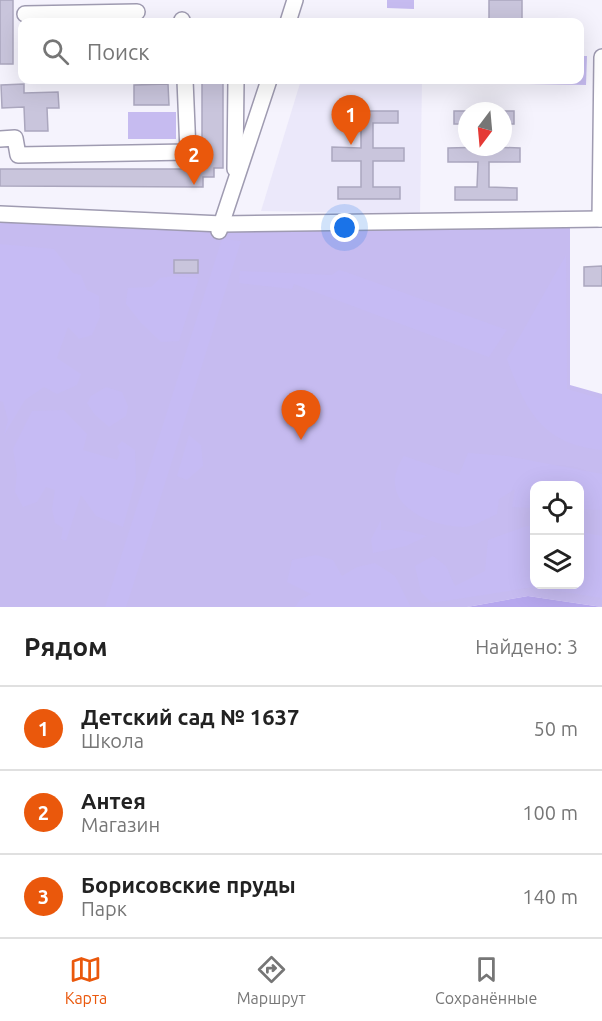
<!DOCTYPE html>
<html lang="ru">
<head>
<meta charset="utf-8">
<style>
	body { margin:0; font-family:Ubuntu,sans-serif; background:#f6f6f6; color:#222 }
	.controls { position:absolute; right:18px; bottom:18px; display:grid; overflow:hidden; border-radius:12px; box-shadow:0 6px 24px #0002 }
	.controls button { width:54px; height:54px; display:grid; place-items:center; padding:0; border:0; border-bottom:2px solid #e0e0e0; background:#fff; color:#222; font:30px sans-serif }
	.compass { position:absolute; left:458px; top:102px; width:54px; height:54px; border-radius:50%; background:#fff; box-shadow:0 6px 24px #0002; rotate:196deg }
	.you { position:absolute; left:345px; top:228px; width:21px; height:21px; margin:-15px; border:4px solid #fff; border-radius:50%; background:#1a73e8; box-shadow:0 0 0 9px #1a73e833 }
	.badge { display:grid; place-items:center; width:39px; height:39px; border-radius:50%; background:#ea580c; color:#fff; font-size:20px; font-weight:700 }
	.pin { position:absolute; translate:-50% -50px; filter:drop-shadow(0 2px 3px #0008) }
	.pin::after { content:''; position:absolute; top:32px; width:21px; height:18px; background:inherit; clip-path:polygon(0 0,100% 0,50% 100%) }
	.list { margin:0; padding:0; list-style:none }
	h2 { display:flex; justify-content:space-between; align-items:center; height:78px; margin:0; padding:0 24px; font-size:26px }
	h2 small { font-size:20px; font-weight:400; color:#767676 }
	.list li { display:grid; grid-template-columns:39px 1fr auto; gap:18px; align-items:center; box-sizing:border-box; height:84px; padding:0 24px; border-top:2px solid #e0e0e0 }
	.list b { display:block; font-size:22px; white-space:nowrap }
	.list p { margin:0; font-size:20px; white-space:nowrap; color:#767676 }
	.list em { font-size:20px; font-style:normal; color:#767676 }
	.icon { flex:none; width:33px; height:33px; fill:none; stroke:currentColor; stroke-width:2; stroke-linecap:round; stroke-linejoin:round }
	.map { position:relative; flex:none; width:602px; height:607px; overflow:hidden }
	.search { position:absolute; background:#fff; box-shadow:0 6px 24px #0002; left:18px; right:18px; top:18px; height:66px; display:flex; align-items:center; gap:15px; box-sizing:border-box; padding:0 21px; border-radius:12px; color:#767676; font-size:22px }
	.sheet { height:330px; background:#fff }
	nav { display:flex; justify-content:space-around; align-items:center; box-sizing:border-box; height:84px; border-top:2px solid #e0e0e0; background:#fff; font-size:16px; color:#767676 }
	nav a { display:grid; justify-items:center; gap:3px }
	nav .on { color:#ea580c }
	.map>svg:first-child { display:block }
</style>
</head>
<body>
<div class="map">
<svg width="602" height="607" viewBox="0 0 602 607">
	<rect width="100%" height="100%" fill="#f5f3fd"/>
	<path fill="#ebe8fa" d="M301 80H422L420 214 261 211Z"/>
	<g fill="#c6bbf0" fill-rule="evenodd">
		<path d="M387 0H414V9L387 8Z"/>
		<path d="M580 56H587L586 85 528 84V80H580Z"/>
		<rect x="128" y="112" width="48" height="27"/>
		<path d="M0 222 570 227V385L602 394V607L528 596 467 607H0ZM534 485H580V584H534Z"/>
	</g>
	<g fill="#c6bbf4">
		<path d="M222 239 241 241 131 592 126 607H105Z"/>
		<path d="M0 244 54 249 73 273 81 275 87 290 99 296 100 317 92 335 79 339 68 327 57 358 81 374 77 385 57 394 44 387 25 400 4 435 8 420 3 402 0 401Z"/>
		<path d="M566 255 567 389 602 399V450C542 444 526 411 507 359Z"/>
		<path d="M339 270 346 272 507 330 489 357 294 284 292 289 239 283 240 271 332 275Z"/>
		<path d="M174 276 197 278 198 281 179 341 161 342 141 323 126 304 128 288 151 287 160 278Z"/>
		<path d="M106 387 122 392 128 406 126 416 109 427 95 415 87 403 91 396Z"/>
		<path d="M64 410 87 434 83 450 117 460 120 453 117 446 122 441 135 450 136 479 123 527 96 516 81 495 66 541 61 539 63 528 55 523 52 509 55 490 46 487 37 502 23 507 15 492 17 474 13 449 32 411Z"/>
		<path d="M189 435 201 445 203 466 187 480 177 476Z"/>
		<path d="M468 453 507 456 602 474V510L580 509V485H534V508L512 507 515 489 499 499 497 514C487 518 472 528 462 527 421 525 375 499 404 456L459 475Z"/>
		<path d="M381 520V530H402L427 536 406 546 373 553 371 539Z"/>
		<path d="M527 526 534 527V584H580V532L602 536V598L533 587 432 603 421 592 415 566 433 556 446 566 455 586 485 571 488 540Z"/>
		<path d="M316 555 333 560 342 576 357 567 375 563 395 576 411 607H295L300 600 311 594 287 582 292 560Z"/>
	</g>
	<path fill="#b6a7ee" d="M528 596 602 607H467Z"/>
	<g fill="#c9c5dc" stroke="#aba7be" stroke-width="1.5">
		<rect x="0" y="0" width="13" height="64"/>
		<rect x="489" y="0" width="33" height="20"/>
		<path d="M202 80H223V168H214V177H203V187L0 186V169H202Z"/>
		<path d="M24 84V93L58 92 59 108H47L48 131H25L24 107 2 108 1 85Z"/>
		<path d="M168 84 169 105H134V85Z"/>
		<path d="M341 111H398V123H373V148H404V161H373V187H400V199H338V187H361V161H332V147L361 148V123H341Z"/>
		<rect x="454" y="111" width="13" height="13"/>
		<rect x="503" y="111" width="11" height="13"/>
		<path d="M489 147 520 148V162H489V187L517 188V200H455V187H477L478 162H448V148Z"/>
		<rect x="174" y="260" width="24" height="13"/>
		<path d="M602 266V286H584V267Z"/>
	</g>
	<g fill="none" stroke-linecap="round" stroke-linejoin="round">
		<defs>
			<g id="minor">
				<path d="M25 14 137 12"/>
				<path d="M182 20V22"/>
				<path d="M288 22 295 0"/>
				<path d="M0 139 15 138 18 155 188 152 185 80"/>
				<path d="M235 169 236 80"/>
				<path d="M0 214 222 224 602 219"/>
				<path d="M600 219 602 57"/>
				<path d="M219 231 269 80"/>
			</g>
		</defs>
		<use href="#minor" stroke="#9f9bb1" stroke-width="18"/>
		<use href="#minor" stroke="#fff" stroke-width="15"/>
	</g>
</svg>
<div class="controls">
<button><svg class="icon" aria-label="locate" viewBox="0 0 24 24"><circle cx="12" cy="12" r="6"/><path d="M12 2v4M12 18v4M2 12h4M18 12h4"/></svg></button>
<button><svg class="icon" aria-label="layers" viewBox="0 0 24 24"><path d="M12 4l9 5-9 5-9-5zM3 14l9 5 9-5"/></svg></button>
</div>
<svg class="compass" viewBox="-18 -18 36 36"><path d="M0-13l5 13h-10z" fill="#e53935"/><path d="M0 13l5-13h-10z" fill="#767676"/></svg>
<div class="you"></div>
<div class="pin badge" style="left:351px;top:145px">1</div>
<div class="pin badge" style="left:194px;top:185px">2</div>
<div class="pin badge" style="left:301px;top:440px">3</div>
<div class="search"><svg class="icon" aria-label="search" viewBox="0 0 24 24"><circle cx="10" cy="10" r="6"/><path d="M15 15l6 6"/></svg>Поиск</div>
</div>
<section class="sheet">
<h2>Рядом<small>Найдено: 3</small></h2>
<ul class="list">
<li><span class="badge">1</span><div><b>Детский сад № 1637</b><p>Школа</p></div><em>50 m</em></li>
<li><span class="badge">2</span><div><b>Антея</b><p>Магазин</p></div><em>100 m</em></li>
<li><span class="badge">3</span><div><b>Борисовские пруды</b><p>Парк</p></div><em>140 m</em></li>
</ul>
</section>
<nav>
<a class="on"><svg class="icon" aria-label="map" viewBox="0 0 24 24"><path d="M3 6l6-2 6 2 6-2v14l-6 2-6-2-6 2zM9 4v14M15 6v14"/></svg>Карта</a>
<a><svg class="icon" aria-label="directions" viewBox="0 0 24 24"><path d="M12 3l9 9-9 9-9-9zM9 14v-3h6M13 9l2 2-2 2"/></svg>Маршрут</a>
<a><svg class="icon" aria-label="saved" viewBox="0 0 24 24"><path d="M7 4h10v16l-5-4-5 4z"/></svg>Сохранённые</a>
</nav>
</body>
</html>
